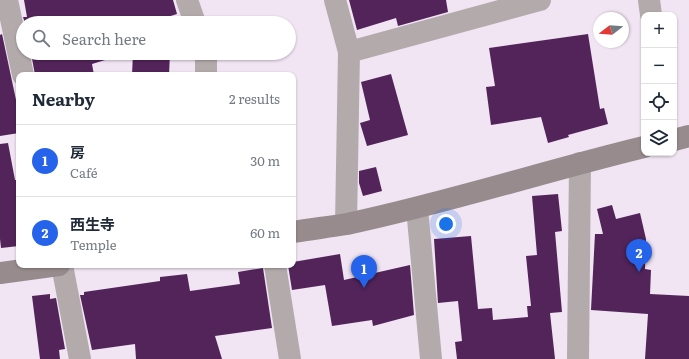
<!DOCTYPE html>
<html lang="en">
<head>
<meta charset="utf-8">
<style>
	body { margin:0; font-family:Literata,"Noto Sans JP",serif; background:#f2f2f3; color:#1f2937 }
	.controls { position:absolute; right:12px; top:12px; display:grid; overflow:hidden; border-radius:8px; box-shadow:0 1px 3px #0004 }
	.controls button { width:36px; height:36px; display:grid; place-items:center; padding:0; border:0; border-bottom:1px solid #e0e1e3; background:#fff; color:#1f2937; font:20px sans-serif }
	.compass { position:absolute; left:593px; top:12px; width:36px; height:36px; border-radius:50%; background:#fff; box-shadow:0 1px 3px #0004; rotate:253deg }
	.you { position:absolute; left:446px; top:224px; width:14px; height:14px; margin:-10px; border:3px solid #fff; border-radius:50%; background:#1a73e8; box-shadow:0 0 0 6px #1a73e833 }
	.badge { display:grid; place-items:center; width:26px; height:26px; border-radius:50%; background:#2563eb; color:#fff; font-size:13px; font-weight:700 }
	.pin { position:absolute; translate:-50% -33px; filter:drop-shadow(0 1px 2px #0008) }
	.pin::after { content:''; position:absolute; top:21px; width:14px; height:12px; background:inherit; clip-path:polygon(0 0,100% 0,50% 100%) }
	.list { margin:0; padding:0; list-style:none }
	h2 { display:flex; justify-content:space-between; align-items:center; height:52px; margin:0; padding:0 16px; font-size:17px }
	h2 small { font-size:13px; font-weight:400; color:#747a83 }
	.list li { display:grid; grid-template-columns:26px 1fr auto; gap:12px; align-items:center; box-sizing:border-box; height:72px; padding:0 16px; border-top:1px solid #e0e1e3 }
	.list b { display:block; font-size:15px; white-space:nowrap }
	.list p { margin:0; font-size:13px; white-space:nowrap; color:#747a83 }
	.list em { font-size:13px; font-style:normal; color:#747a83 }
	.icon { flex:none; width:22px; height:22px; fill:none; stroke:currentColor; stroke-width:2; stroke-linecap:round; stroke-linejoin:round }
	.map { position:relative; flex:none; width:689px; height:359px; overflow:hidden }
	.search { position:absolute; background:#fff; box-shadow:0 1px 3px #0004; left:16px; top:16px; width:280px; height:44px; display:flex; align-items:center; gap:10px; box-sizing:border-box; padding:0 14px; border-radius:22px; color:#747a83; font-size:15px }
	.panel { position:absolute; background:#fff; box-shadow:0 1px 3px #0004; left:16px; top:72px; width:280px; height:196px; border-radius:8px }
	.map>svg:first-child { display:block }
</style>
</head>
<body>
<div class="map">
<svg width="689" height="359" viewBox="0 0 689 359">
	<rect width="100%" height="100%" fill="#f1e4f3"/>
	<g fill="#52245a">
		<path d="M24 0H173L177 14 148 23H25L23 17H27Z"/>
		<path d="M349 0H446L448 12 398 26 396 18 357 30Z"/>
		<path d="M2 34 19 114V133L0 136V35Z"/>
		<path d="M588 34 600 109 604 108 608 124 568 135 569 137 548 143 541 117 491 125 486 87 495 86 489 48Z"/>
		<path d="M31 53H128L92 64 94 75H35Z"/>
		<path d="M133 53H170L169 75H132Z"/>
		<path d="M391 74 408 135 367 146 360 123 370 120 361 82Z"/>
		<path d="M8 143 15 180H19V246L1 248 0 239V144Z"/>
		<path d="M376 167 382 191 363 196 359 183V171Z"/>
		<path d="M558 194 562 231 555 232 562 312 550 313 555 359H457L455 342 462 341 458 301 438 303 434 239 471 236 478 309 492 308 493 320 528 317 527 306H531L526 256 537 255 532 196Z"/>
		<path d="M612 205 616 219 640 213 646 239 645 269 651 270 650 294 689 296V359H645L648 314 591 310 595 234H603L597 209Z"/>
		<path d="M340 254 344 280 410 265 414 315 373 326 372 320 332 326 325 285 292 290 288 265H293V262Z"/>
		<path d="M263 268 272 328 215 336 222 359H136L135 344 92 350 80 295H84V292L160 281V277L187 274 190 291 240 284 238 272Z"/>
		<path d="M50 294V299L56 298 65 349 59 350 60 359H40L32 296Z"/>
	</g>
	<g fill="none" stroke-linecap="round" stroke-linejoin="round">
		<g stroke="#b3aaac" stroke-width="22">
			<path d="M7 0 23 75"/>
			<path d="M187 0 195 23"/>
			<path d="M335 0 349 52 346 224"/>
			<path d="M649 0 651 15"/>
			<path d="M349 52 540 0"/>
			<path d="M206 75V53"/>
			<path d="M417 208 431 359"/>
			<path d="M62 265 80 359"/>
			<path d="M275 265 290 359"/>
			<path d="M578 359 580 163"/>
		</g>
		<g stroke="#988b8e" stroke-width="22">
			<path d="M674 140 689 136"/>
			<path d="M293 232C311 229 329 227 347 224 447 203 545 171 644 147"/>
			<path d="M0 273 59 265"/>
		</g>
	</g>
</svg>
<div class="controls">
<button>+</button>
<button>−</button>
<button><svg class="icon" aria-label="locate" viewBox="0 0 24 24"><circle cx="12" cy="12" r="6"/><path d="M12 2v4M12 18v4M2 12h4M18 12h4"/></svg></button>
<button><svg class="icon" aria-label="layers" viewBox="0 0 24 24"><path d="M12 4l9 5-9 5-9-5zM3 14l9 5 9-5"/></svg></button>
</div>
<svg class="compass" viewBox="-18 -18 36 36"><path d="M0-13l5 13h-10z" fill="#e53935"/><path d="M0 13l5-13h-10z" fill="#747a83"/></svg>
<div class="you"></div>
<div class="pin badge" style="left:364px;top:288px">1</div>
<div class="pin badge" style="left:639px;top:272px">2</div>
<div class="search"><svg class="icon" aria-label="search" viewBox="0 0 24 24"><circle cx="10" cy="10" r="6"/><path d="M15 15l6 6"/></svg>Search here</div>
<section class="panel">
<h2>Nearby<small>2 results</small></h2>
<ul class="list">
<li><span class="badge">1</span><div><b>房</b><p>Café</p></div><em>30 m</em></li>
<li><span class="badge">2</span><div><b>西生寺</b><p>Temple</p></div><em>60 m</em></li>
</ul>
</section>
</div>
</body>
</html>
